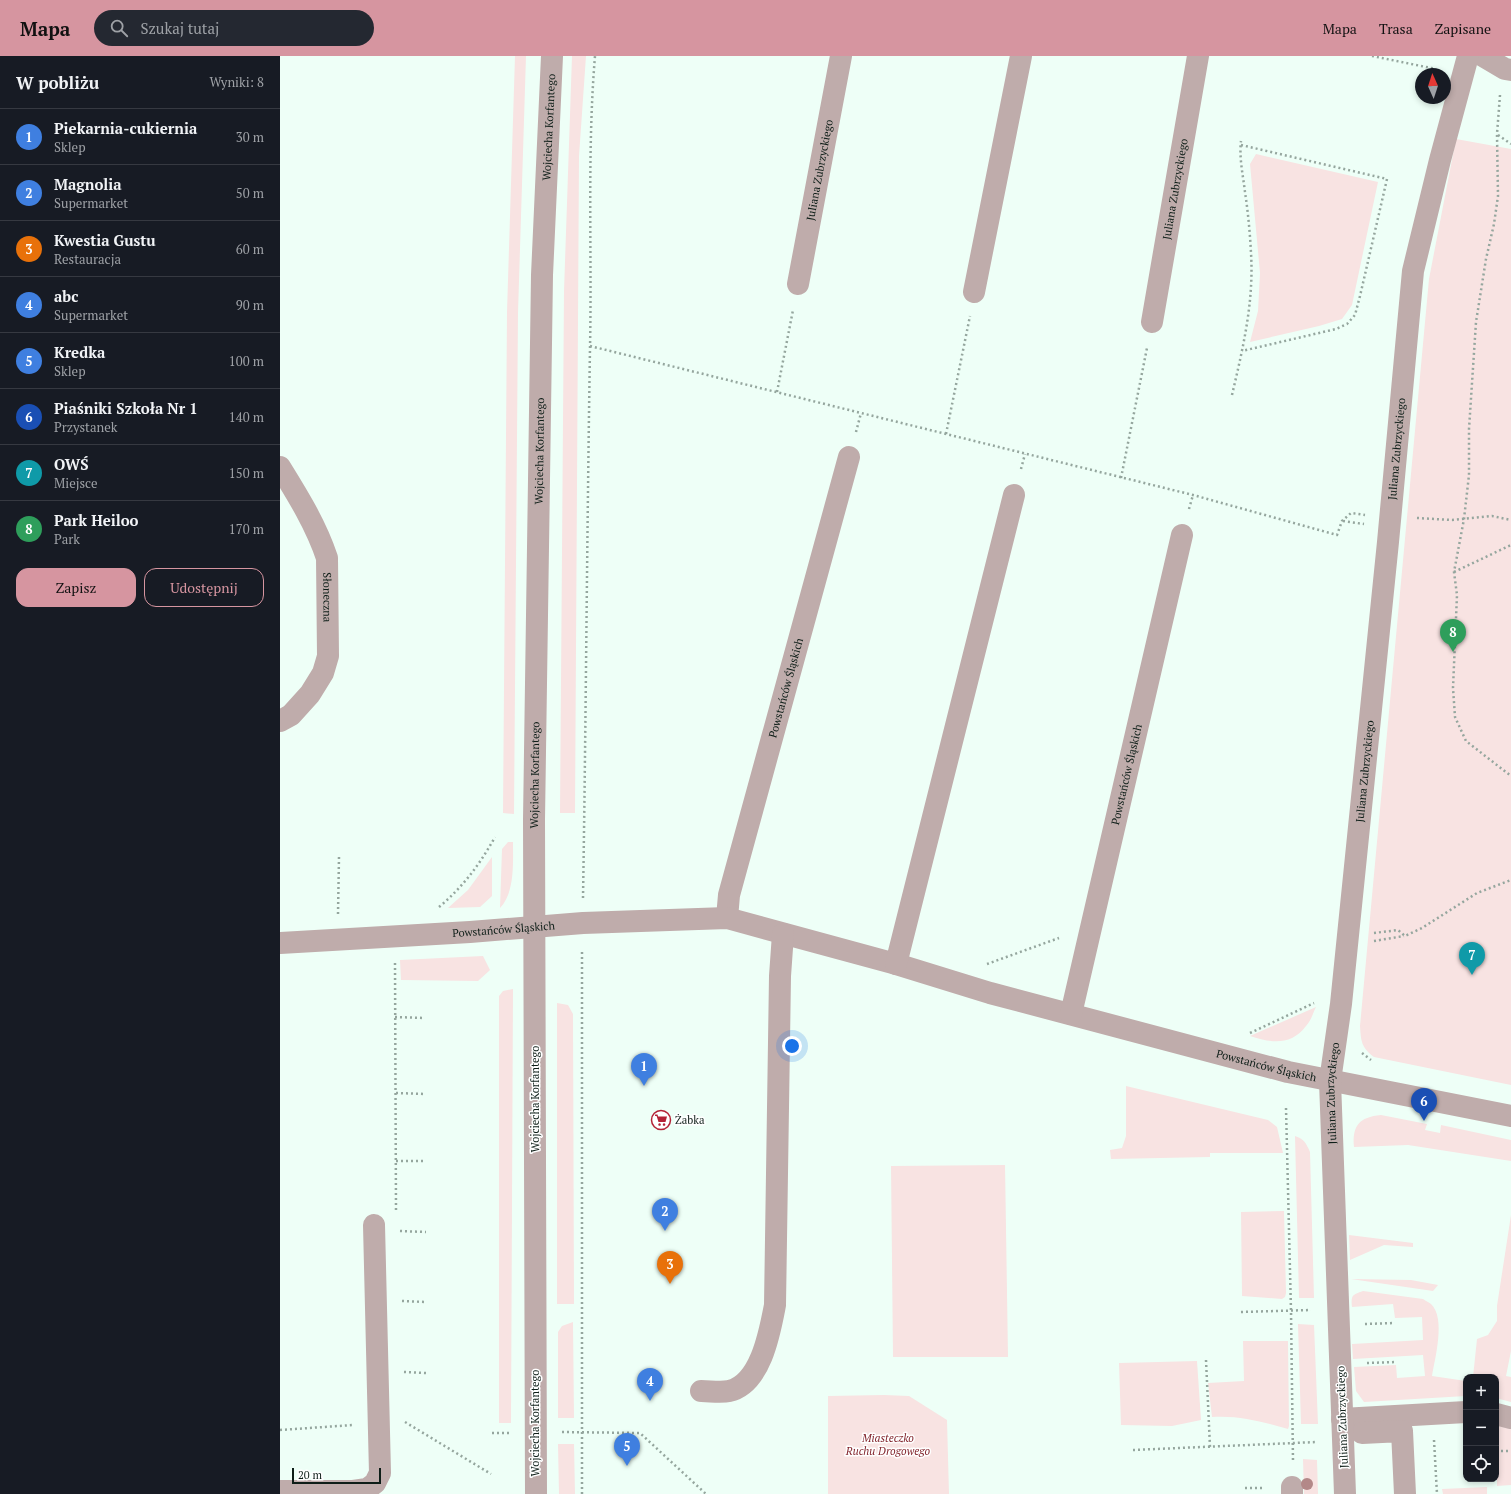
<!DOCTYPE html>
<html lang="pl">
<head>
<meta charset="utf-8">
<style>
	body { margin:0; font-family:"PT Serif",serif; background:#242831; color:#f1f3f6 }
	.controls { position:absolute; right:12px; bottom:12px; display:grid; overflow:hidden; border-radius:8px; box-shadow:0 2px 6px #0003 }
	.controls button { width:36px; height:36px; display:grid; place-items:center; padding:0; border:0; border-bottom:1px solid #363941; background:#171b24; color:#f1f3f6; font:20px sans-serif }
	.compass { position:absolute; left:1135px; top:12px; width:36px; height:36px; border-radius:50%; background:#171b24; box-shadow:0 2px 6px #0003; rotate:357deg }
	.scale { position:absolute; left:12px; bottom:10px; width:89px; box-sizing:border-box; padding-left:4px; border:2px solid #0e1e18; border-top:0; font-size:11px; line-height:14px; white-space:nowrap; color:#0e1e18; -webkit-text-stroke:3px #fff; paint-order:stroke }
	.you { position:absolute; left:512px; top:990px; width:14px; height:14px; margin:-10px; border:3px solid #fff; border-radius:50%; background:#1a73e8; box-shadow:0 0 0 6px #1a73e833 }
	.badge { display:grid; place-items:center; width:26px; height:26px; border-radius:50%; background:#d695a0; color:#fff; font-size:13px; font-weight:700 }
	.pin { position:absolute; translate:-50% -33px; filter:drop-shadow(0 1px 2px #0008) }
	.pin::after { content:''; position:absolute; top:21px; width:14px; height:12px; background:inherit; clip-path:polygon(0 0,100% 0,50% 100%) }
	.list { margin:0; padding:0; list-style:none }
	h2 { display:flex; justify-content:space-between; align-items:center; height:52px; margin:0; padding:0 16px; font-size:17px }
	h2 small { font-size:13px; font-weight:400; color:#9ea1a6 }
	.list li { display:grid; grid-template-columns:26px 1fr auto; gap:12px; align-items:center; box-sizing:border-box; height:56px; padding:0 16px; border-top:1px solid #363941 }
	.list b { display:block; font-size:15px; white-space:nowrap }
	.list p { margin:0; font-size:13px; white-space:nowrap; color:#9ea1a6 }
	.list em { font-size:13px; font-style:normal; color:#9ea1a6 }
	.actions { display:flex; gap:8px; padding:12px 16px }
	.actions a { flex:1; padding:9px 0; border:1px solid #d695a0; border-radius:12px; text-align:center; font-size:14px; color:#d695a0 }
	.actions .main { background:#d695a0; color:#111 }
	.icon { flex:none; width:22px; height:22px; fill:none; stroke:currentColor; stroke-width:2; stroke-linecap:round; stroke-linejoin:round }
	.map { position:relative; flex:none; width:1231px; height:1438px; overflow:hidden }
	header { display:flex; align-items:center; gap:24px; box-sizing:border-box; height:56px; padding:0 20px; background:#d695a0; color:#111 }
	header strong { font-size:19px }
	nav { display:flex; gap:22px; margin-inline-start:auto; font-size:14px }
	.search { width:280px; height:36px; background:#242831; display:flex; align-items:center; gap:10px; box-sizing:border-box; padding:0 14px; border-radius:22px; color:#9ea1a6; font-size:15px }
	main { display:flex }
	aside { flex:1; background:#171b24 }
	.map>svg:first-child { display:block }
</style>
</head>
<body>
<header>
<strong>Mapa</strong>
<div class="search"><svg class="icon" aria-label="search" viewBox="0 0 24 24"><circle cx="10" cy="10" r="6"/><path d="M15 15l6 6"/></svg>Szukaj tutaj</div>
<nav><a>Mapa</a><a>Trasa</a><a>Zapisane</a></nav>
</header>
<main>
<aside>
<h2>W pobliżu<small>Wyniki: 8</small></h2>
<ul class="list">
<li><span class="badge" style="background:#3f7fe0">1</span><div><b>Piekarnia-cukiernia</b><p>Sklep</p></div><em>30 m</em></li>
<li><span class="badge" style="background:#3f7fe0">2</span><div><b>Magnolia</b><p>Supermarket</p></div><em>50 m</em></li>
<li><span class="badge" style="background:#e8710a">3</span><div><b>Kwestia Gustu</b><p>Restauracja</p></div><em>60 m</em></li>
<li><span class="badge" style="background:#3f7fe0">4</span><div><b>abc</b><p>Supermarket</p></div><em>90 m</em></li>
<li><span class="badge" style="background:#3f7fe0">5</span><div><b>Kredka</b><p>Sklep</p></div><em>100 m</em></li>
<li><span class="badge" style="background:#1a4fb4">6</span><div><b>Piaśniki Szkoła Nr 1</b><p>Przystanek</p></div><em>140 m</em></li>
<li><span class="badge" style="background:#0f9aa8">7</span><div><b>OWŚ</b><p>Miejsce</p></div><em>150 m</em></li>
<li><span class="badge" style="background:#2e9e5b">8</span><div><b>Park Heiloo</b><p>Park</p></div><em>170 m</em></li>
</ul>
<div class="actions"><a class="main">Zapisz</a><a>Udostępnij</a></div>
</aside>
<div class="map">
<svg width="1231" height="1438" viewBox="0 0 1231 1438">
	<rect width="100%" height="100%" fill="#eefff7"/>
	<g fill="#f8e3e2">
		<path d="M235 0H246L238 257 234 758 223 757 227 256Z"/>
		<path d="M292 0H306L299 100 295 757H280L284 235Z"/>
		<path d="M1176 83 1231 93V1029L1094 1001C1081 991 1081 985 1080 970L1149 223Z"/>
		<path d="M976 98 1098 126 1072 249 1062 263 1039 270 970 286 978 255 980 217 970 108Z"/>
		<path d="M228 786H233C233 806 235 837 220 852L222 793Z"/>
		<path d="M212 801V840L200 851 168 852 188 834Z"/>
		<path d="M203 900 210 914 198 925 121 924 120 904Z"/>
		<path d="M233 933 231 1367H219V940L223 935Z"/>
		<path d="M277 947 288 949 293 958 294 1248H277Z"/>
		<path d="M1036 951C1033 957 1031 965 1026 970 1011 990 991 987 970 980Z"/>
		<path d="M846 1030 988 1064 997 1071 1003 1097H930V1101L831 1103 830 1094 842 1092 846 1080Z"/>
		<path d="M1101 1059 1147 1068 1145 1074 1160 1077 1161 1069 1231 1084V1105L1128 1089 1074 1091C1072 1070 1079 1061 1101 1059Z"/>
		<path d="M1015 1080C1024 1083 1026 1087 1030 1096L1034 1242H1019Z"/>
		<path d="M725 1109 728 1301H613L611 1110Z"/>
		<path d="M1004 1155 1006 1237 1005 1241 1002 1243 962 1240 961 1156Z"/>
		<path d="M1231 1159V1295L1226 1320 1231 1321V1346L1216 1342V1321H1193L1197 1283 1208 1279 1217 1265V1250Z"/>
		<path d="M1069 1179 1133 1187V1191L1104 1189 1070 1204Z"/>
		<path d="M1071 1223 1131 1224 1158 1229 1153 1235Z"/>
		<path d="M1083 1235 1143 1243C1145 1245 1149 1246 1151 1248 1166 1262 1155 1302 1152 1320L1186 1325V1340L1084 1346 1076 1335 1074 1311 1116 1309 1117 1322 1145 1320 1143 1299 1073 1303 1072 1288 1143 1284 1142 1261 1115 1262 1113 1248 1072 1251C1071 1239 1072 1239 1083 1235Z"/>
		<path d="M293 1266 294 1362H278V1276L282 1270Z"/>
		<path d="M1018 1268 1034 1269 1038 1368H1021Z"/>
		<path d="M963 1285H1008L1009 1370 1008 1373C983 1366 958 1359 932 1361L928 1327 964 1325Z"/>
		<path d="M917 1305 921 1364 892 1370 841 1369 839 1307Z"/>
		<path d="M604 1339 629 1340 667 1364 669 1438H548V1340Z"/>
		<path d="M1216 1369 1231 1373V1429L1217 1430Z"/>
		<path d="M278 1388H294L295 1438H279Z"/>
		<path d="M1023 1403 1037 1404 1038 1438H1024Z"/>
		<path d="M1207 1431V1438H1163L1162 1433Z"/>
	</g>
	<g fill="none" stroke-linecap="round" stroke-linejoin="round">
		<g stroke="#95a69e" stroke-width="2.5" stroke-dasharray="2 3" stroke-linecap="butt">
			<path d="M1092 0 1156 13"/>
			<path d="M1220 39 1217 78 1218 140 1214 168 1206 203 1196 266 1189 373V419L1184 463 1174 516 1177 539 1173 632 1175 661 1186 685 1231 720"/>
			<path d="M1218 79 1231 88"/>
			<path d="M961 89 1107 123 1080 240 1075 259 1067 268 1056 273 962 295"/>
			<path d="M310 290 913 439 1057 479 1062 465 1071 457 1085 459"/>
			<path d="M497 336 513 254"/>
			<path d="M952 339C963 292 974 246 971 197 970 177 968 156 965 136 963 119 959 102 961 85"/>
			<path d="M576 376 581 357"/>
			<path d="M666 378 690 260"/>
			<path d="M741 413 745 398"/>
			<path d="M841 422 867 292"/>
			<path d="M909 453 913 439"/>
			<path d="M1137 462 1172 464 1212 460 1231 464"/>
			<path d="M1063 465 1084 468"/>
			<path d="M1174 516 1231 489"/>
			<path d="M303 842C306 658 307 475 310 292 312 194 307 97 315 0"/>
			<path d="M159 851C183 831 200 808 215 781"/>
			<path d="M58 858 59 801"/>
			<path d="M1094 877 1118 874 1125 880 1142 872 1197 837 1231 824"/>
			<path d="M1094 885 1124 880"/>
			<path d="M115 907 116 1154"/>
			<path d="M707 908 779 882"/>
			<path d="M115 961 145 962"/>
			<path d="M970 977 1034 947"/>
			<path d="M1082 997 1091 1004"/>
			<path d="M116 1037 145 1038"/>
			<path d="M1006 1052 1011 1255 1013 1405"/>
			<path d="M116 1105H145"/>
			<path d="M120 1175 146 1176"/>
			<path d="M122 1245 146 1246"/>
			<path d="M961 1256 1031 1254"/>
			<path d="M1085 1268 1115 1267"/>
			<path d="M926 1304 930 1391"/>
			<path d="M1087 1307 1116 1306"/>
			<path d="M124 1316 146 1317"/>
			<path d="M125 1366 211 1418"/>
			<path d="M0 1374 73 1369"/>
			<path d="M282 1376 360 1377 426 1438"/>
			<path d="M212 1377H230"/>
			<path d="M1154 1384 1157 1438"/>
			<path d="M853 1394 1037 1386"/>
			<path d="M1216 1395H1231"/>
			<path d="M965 1432H985"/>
			<path d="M302 1438V895"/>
		</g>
		<g stroke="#bfacab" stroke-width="22">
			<path d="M1203 0 1225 13 1231 14"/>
			<path id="s1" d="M518 228 561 0"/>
			<path d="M694 236 741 0"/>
			<path id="s2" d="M872 266 918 0"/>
			<path id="s3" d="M0 411C18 440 36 469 47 502L48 600 43 617 30 638 11 659 0 665"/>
			<path id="s4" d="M447 862 449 839 569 401"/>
			<path id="s5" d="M0 887 190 876 303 867 447 862 616 908 710 937 1008 1016 1231 1060"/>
			<path d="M616 908 734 439"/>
			<path id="s6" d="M791 958 902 479"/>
			<path d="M421 1335C430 1335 441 1337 449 1335 481 1328 490 1275 495 1249L500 920 503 878"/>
			<path d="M1216 1358 1231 1362"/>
			<path d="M1062 1363 1186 1356"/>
			<path d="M1082 1377 1122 1375 1125 1438"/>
			<path d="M1012 1431V1438"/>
			<path d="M0 1435H73L87 1433 95 1427 100 1417 94 1169"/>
			<path id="s7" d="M256 1438 254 764 262 219 272 0"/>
			<path id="s8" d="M1065 1438 1050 1025 1061 948 1108 486 1133 215 1160 104 1188 0"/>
		</g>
	</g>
	<circle fill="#b38888" cx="1027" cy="1428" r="6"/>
	<defs>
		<symbol id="supermarket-ring" viewBox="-11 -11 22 22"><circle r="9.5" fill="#fff" stroke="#b42236" stroke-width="1.5"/><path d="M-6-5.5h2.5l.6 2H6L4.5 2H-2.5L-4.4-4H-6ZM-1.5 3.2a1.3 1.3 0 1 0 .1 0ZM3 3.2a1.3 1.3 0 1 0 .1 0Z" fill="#b42236"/></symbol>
	</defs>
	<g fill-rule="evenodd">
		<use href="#supermarket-ring" x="370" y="1053" width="22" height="22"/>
	</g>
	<g text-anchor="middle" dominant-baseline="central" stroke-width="3" stroke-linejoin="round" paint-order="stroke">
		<g font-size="11" fill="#0e1e18" stroke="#fff">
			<text stroke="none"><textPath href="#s7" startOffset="1367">Wojciecha Korfantego</textPath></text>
			<text stroke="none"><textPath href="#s1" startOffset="116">Juliana Zubrzyckiego</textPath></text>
			<text stroke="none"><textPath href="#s2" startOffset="135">Juliana Zubrzyckiego</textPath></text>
			<text stroke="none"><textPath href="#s8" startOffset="1049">Juliana Zubrzyckiego</textPath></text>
			<text stroke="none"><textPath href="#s7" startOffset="1043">Wojciecha Korfantego</textPath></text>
			<text stroke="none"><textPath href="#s3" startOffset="142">Słoneczna</textPath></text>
			<text stroke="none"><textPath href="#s4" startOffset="238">Powstańców Śląskich</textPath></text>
			<text stroke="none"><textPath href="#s8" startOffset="725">Juliana Zubrzyckiego</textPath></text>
			<text stroke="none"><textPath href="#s6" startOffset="246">Powstańców Śląskich</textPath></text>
			<text stroke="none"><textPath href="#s7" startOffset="719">Wojciecha Korfantego</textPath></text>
			<text stroke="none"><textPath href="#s5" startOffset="224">Powstańców Śląskich</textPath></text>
			<text stroke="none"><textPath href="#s5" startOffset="1007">Powstańców Śląskich</textPath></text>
			<text stroke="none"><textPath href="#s8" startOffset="401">Juliana Zubrzyckiego</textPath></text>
			<text transform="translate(255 1043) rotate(-90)">Wojciecha Korfantego</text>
			<text transform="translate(1062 1361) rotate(-92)">Juliana Zubrzyckiego</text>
			<text transform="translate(255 1367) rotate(-90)">Wojciecha Korfantego</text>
		</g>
		<g font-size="11" fill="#0e1e18" stroke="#fff" text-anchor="start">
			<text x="395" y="1064">Żabka</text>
		</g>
		<g font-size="11" font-style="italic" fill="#83262e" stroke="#fff">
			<text x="608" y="1382">Miasteczko<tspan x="608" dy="13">Ruchu Drogowego</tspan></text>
		</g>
	</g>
</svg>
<div class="controls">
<button>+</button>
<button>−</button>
<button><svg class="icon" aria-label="locate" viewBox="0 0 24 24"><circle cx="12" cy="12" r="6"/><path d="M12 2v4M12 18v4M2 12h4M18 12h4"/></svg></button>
</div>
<svg class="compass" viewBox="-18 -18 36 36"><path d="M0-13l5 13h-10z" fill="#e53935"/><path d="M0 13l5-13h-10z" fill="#9ea1a6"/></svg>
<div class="scale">20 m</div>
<div class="you"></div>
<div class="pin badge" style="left:364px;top:1030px;background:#3f7fe0">1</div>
<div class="pin badge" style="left:385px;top:1175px;background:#3f7fe0">2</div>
<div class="pin badge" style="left:390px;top:1228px;background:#e8710a">3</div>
<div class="pin badge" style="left:370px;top:1345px;background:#3f7fe0">4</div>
<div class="pin badge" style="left:347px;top:1410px;background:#3f7fe0">5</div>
<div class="pin badge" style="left:1144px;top:1065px;background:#1a4fb4">6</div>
<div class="pin badge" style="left:1192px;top:919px;background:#0f9aa8">7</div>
<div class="pin badge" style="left:1173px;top:596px;background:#2e9e5b">8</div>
</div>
</main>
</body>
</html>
